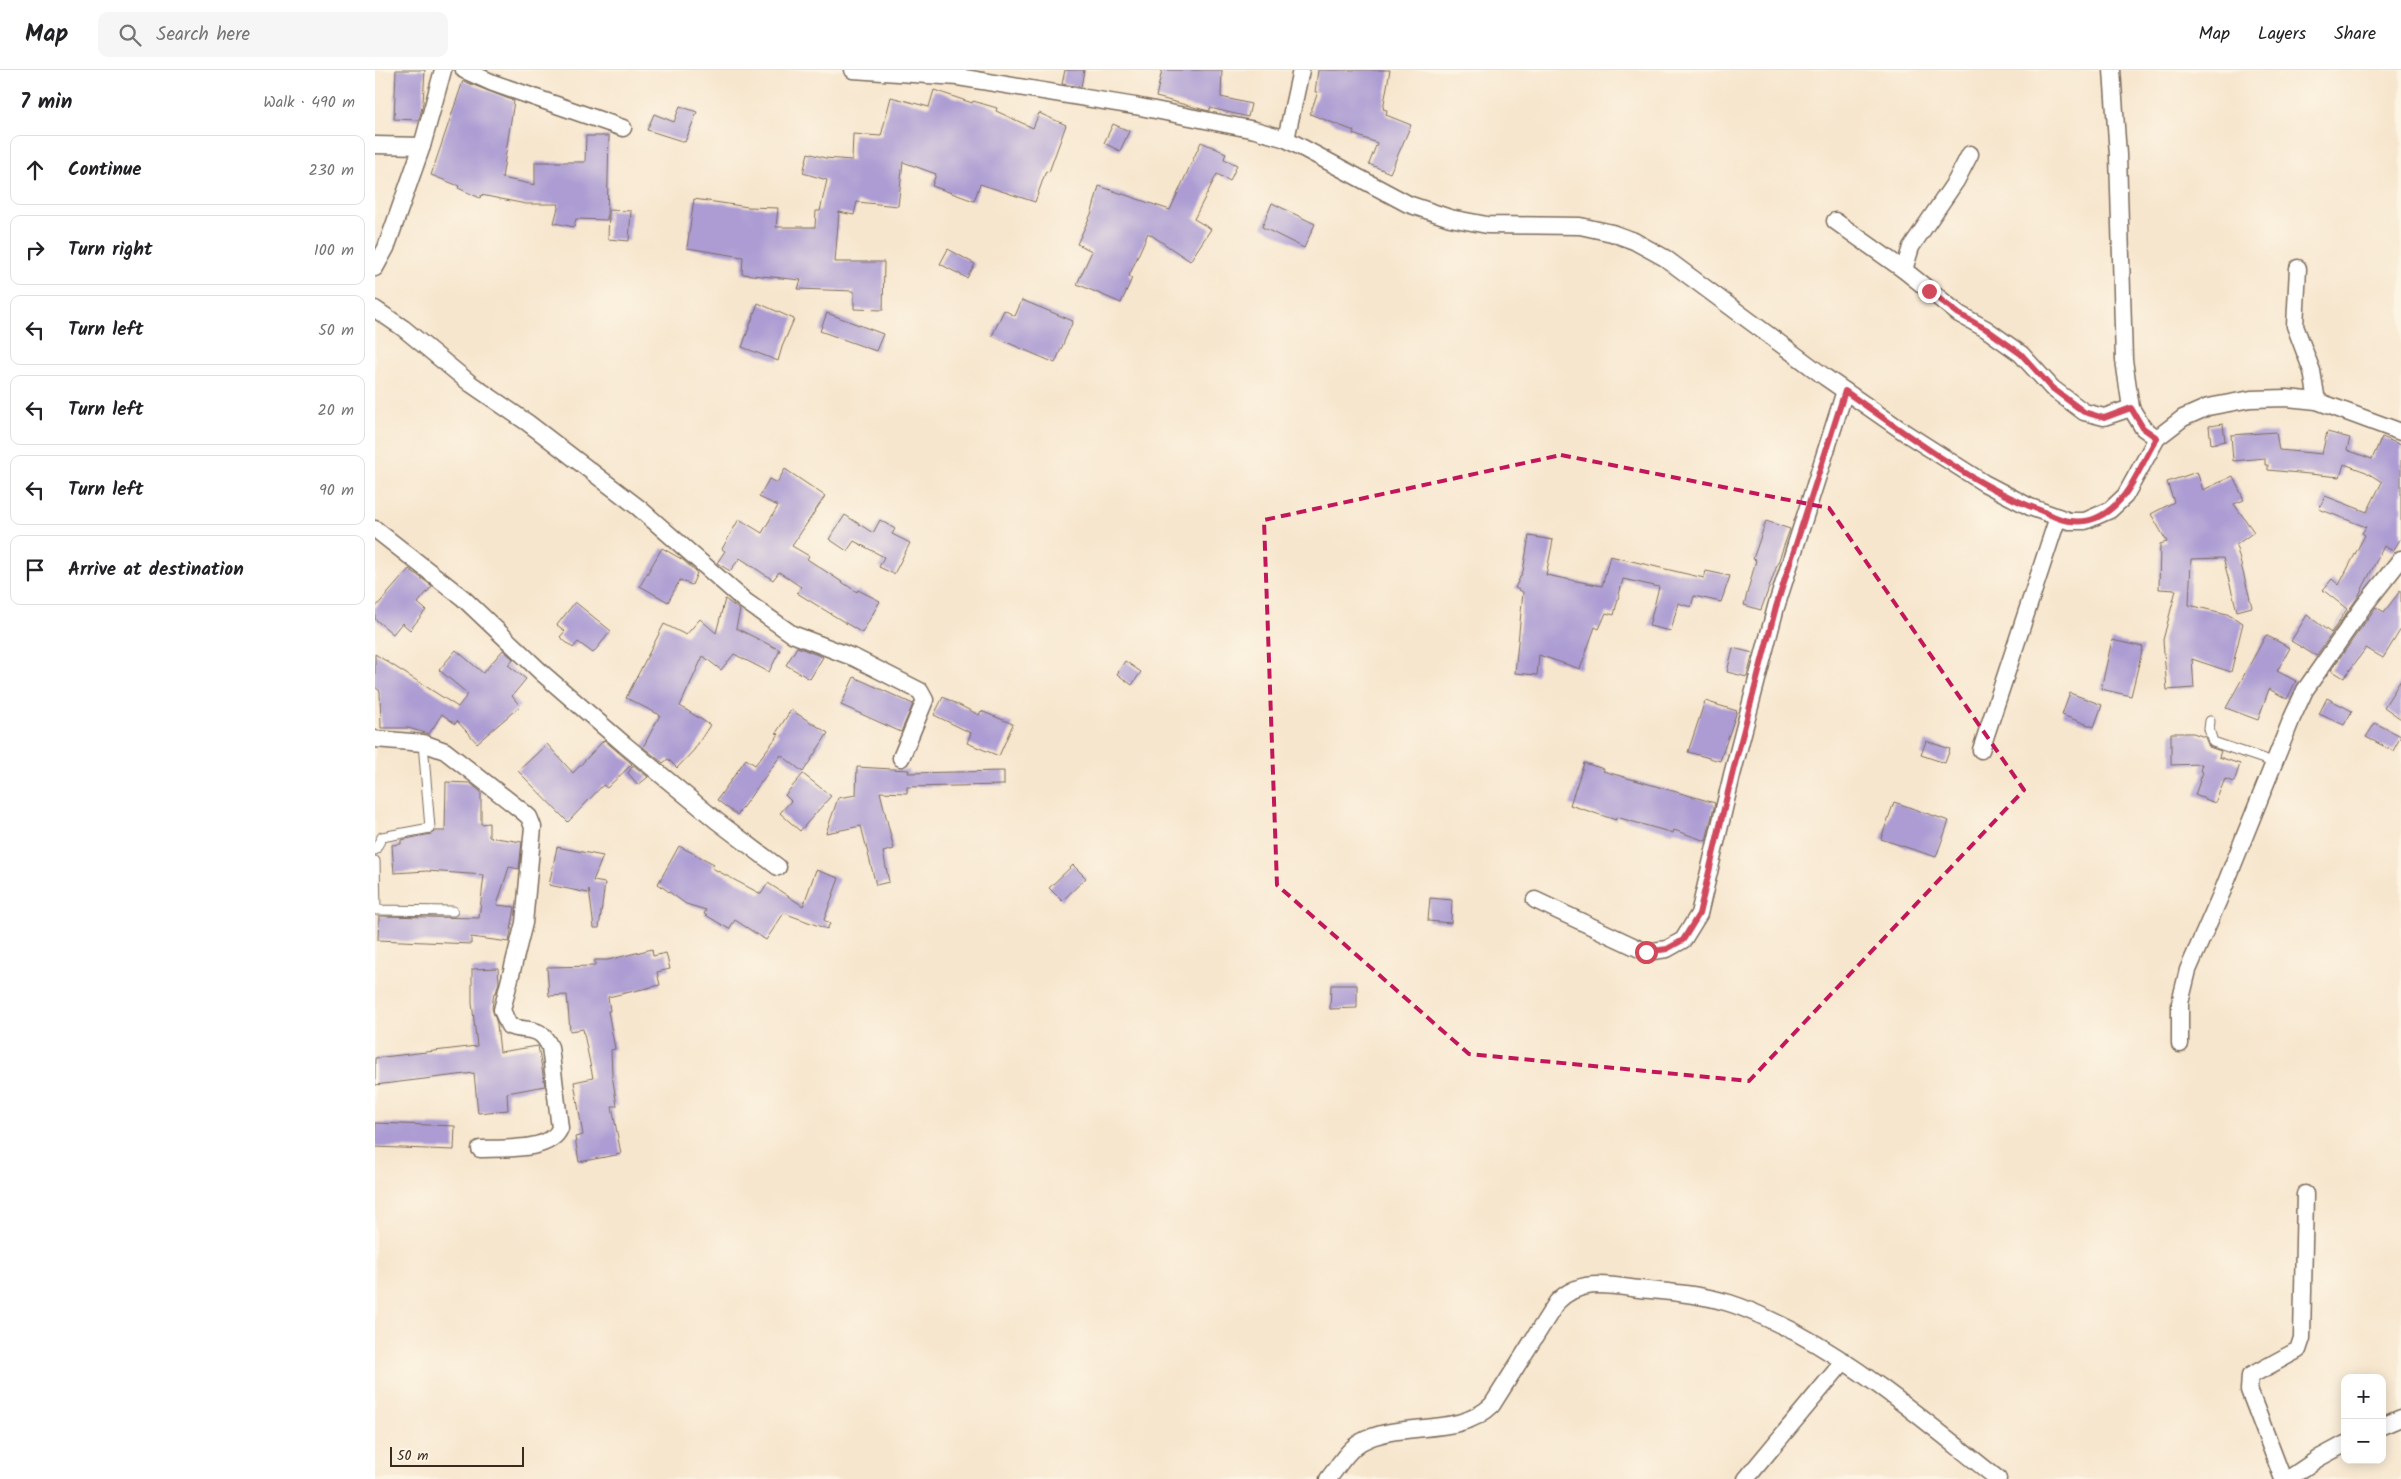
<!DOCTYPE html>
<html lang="en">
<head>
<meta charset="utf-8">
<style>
	body { margin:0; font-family:Kalam,sans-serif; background:#f6f6f6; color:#202124 }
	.controls { position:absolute; right:15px; bottom:15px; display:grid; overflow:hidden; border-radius:10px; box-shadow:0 2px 12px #0003 }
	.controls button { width:45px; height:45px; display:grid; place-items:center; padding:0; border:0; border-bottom:1px solid #e0e0e0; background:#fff; color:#202124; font:25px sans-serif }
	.scale { position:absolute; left:15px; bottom:12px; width:134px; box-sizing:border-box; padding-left:5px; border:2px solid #3b2a1e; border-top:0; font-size:14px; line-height:18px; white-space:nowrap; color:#3b2a1e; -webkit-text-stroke:4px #fcf5e5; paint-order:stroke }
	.stop { position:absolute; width:15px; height:15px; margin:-11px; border:4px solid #d1495b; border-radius:50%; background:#fff }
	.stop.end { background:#d1495b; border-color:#fff; box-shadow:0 1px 5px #0008 }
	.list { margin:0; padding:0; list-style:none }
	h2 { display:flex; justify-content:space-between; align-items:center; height:65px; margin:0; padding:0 20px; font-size:21px }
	h2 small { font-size:16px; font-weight:400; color:#757577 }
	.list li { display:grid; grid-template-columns:32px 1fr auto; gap:15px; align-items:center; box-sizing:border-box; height:70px; margin:0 10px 10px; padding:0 10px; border:1px solid #e0e0e0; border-radius:10px }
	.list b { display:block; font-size:19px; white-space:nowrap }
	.list em { font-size:16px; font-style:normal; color:#757577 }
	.icon { flex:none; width:28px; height:28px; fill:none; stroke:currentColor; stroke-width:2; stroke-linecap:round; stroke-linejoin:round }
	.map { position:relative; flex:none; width:2026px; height:1409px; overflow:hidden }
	header { display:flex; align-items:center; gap:30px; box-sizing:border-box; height:70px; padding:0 25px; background:#fff; border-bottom:1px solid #e0e0e0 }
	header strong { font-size:24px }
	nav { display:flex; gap:28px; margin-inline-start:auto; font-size:18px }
	.search { width:350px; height:45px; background:#f6f6f6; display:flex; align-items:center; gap:12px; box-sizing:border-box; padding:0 18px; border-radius:10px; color:#757577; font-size:19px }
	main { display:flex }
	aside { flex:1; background:#fff }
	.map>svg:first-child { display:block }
</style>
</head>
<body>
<header>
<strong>Map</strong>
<div class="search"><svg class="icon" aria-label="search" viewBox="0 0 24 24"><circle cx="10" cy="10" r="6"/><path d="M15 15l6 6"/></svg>Search here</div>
<nav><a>Map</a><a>Layers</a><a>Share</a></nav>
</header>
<main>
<aside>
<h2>7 min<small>Walk · 490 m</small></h2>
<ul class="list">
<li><svg class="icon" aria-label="ahead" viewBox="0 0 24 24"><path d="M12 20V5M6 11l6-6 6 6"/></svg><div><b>Continue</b></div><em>230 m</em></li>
<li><svg class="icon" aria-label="right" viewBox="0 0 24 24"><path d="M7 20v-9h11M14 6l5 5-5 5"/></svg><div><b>Turn right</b></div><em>100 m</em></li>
<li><svg class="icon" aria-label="left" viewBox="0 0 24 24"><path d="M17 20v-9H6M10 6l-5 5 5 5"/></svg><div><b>Turn left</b></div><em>50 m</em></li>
<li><svg class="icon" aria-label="left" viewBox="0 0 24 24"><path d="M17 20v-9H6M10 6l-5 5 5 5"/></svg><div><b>Turn left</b></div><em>20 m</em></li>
<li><svg class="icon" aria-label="left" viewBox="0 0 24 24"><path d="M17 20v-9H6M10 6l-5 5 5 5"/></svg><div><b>Turn left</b></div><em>90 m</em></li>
<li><svg class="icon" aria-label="arrive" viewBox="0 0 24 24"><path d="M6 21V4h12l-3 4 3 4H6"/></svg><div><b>Arrive at destination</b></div></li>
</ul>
</aside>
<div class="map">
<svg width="2026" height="1409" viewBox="0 0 2026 1409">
	<rect width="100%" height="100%" fill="#fcf5e5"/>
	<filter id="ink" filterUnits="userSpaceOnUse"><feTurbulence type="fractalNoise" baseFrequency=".02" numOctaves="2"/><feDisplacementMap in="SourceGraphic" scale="10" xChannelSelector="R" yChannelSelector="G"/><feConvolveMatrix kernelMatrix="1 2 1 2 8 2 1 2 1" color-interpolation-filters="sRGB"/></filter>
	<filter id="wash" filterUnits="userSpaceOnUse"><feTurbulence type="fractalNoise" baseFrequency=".0096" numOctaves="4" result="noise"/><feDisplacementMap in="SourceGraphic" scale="20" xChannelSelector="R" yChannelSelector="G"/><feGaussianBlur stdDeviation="1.12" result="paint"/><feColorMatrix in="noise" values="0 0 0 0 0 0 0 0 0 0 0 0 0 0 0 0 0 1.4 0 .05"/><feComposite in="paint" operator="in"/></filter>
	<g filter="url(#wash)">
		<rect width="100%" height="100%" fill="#f7e6ce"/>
		<g id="blocks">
			<g fill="#ac9cd3">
				<path d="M21 0H50L48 33 44 50 19 49Z"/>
				<path d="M690 0H709L706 17 687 14Z"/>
				<path d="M787 0H847L846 27 876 34 873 47 835 38V41L826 39 781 27Z"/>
				<path d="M943 0H1015L1008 39 1012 40 1011 45 1036 55 1015 103 994 94 1002 73 978 64 979 61 935 44 943 22H940Z"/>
				<path d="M88 11 139 31 127 108 160 115V92H210L211 66H234L232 150 201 149 199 157 179 153 184 134H151L106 125 105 128 83 118 84 116 56 105Z"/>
				<path d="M559 20 597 33 598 31 622 38 621 41 658 58 664 43 691 55 674 102 671 101 660 132 605 114 599 131 557 116 561 104 528 92 523 136 482 132 479 145 464 142 460 192H509L508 240 479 239V221L423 219 426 210 367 204 368 187 312 178 319 129 373 137 403 138 401 157H440L441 141H445L452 110 428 103 433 83 450 88 477 90 478 64 506 66 516 27 554 37Z"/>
				<path d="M305 36 322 42 310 72 272 60 279 44 299 52Z"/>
				<path d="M738 54 754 61 745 81 729 73Z"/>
				<path d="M826 72 851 83 849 89 862 95 855 111 842 104 819 149 836 159 815 191 773 163 754 206 757 208 746 233 702 214 717 181 702 174 717 142 724 116 795 140Z"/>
				<path d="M897 133 940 154 929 178 887 157Z"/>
				<path d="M234 140 256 141 254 171 233 169Z"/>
				<path d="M573 179 600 194 592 208 565 194Z"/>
				<path d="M647 230 698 251 680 293 617 266 629 240 640 246Z"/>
				<path d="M383 233 419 249 407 277 403 291 367 277Z"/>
				<path d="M452 243 508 264 501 281 445 261Z"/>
				<path d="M1848 354 1850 371 1836 374 1834 356Z"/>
				<path d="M1901 362 1904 380 1947 384 1952 362 1975 368 1972 380 1997 389 2007 367 2026 375V468L2018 481 2009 476 1983 527 1941 586 1916 571 1932 545 1956 563 1972 539 1948 520 1957 509 1964 515 1990 465 1987 463 1991 457 1944 439 1950 426 1992 442 2007 412 1991 402 1969 394 1965 407 1893 400V395H1890V388L1858 391 1856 365Z"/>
				<path d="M410 399 450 426 417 476 434 486 432 489 482 522 483 520 505 531 487 563 422 523 426 517 404 502 398 510 365 488 355 501 342 493 350 481 347 479 364 449 387 463 403 436 384 427 394 409 402 413Z"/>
				<path d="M1822 402 1828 420 1858 406 1869 430 1859 434 1879 462 1861 475 1877 537 1862 541 1848 488 1816 489 1814 535 1852 544 1868 553 1856 602 1817 589 1819 618 1792 620 1788 570 1801 520 1784 519 1785 474 1792 472 1776 444 1799 432 1792 412Z"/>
				<path d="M470 445 498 463 505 450 520 459 517 464 535 473 519 504 504 497 509 487 479 471 472 481 454 469Z"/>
				<path d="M1391 451 1415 459 1386 540 1369 535 1381 490 1378 489Z"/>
				<path d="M1154 466 1178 470 1171 505 1227 516 1235 486 1329 508 1331 501 1355 506 1346 532 1319 526 1316 537 1303 533 1296 561 1274 556 1284 517 1248 509 1239 545 1231 543 1224 559 1220 557 1205 599 1164 585 1162 605 1140 603 1148 522 1140 518 1148 501Z"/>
				<path d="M287 478 308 490 322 503 317 515 305 510 293 532 265 516Z"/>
				<path d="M34 499 57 516 43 533 51 540 35 560 27 553 18 564 0 549V538Z"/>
				<path d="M2026 520V559L2008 588 1991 578 1969 608 1956 600 2001 537 2009 542Z"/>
				<path d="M350 529 365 540 361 558 405 580 394 602 359 584 346 600 328 586 305 636 335 655 319 680 302 698 293 689 288 693 268 677 285 645 251 628 289 554 311 565 325 549 341 563Z"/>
				<path d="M200 532 236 561 218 583 203 572 198 578 185 567 190 561 182 555Z"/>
				<path d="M1891 565 1915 578 1902 601 1921 611 1912 629 1894 619 1883 650 1851 638Z"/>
				<path d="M1737 570 1768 577 1756 626 1726 619Z"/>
				<path d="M422 577 448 587 435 609 411 595Z"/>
				<path d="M1358 578 1378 583 1372 607 1352 602Z"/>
				<path d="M81 580 108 603 128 580 138 589 133 595 151 609 137 626 145 636 102 673 82 651 80 654 67 644 54 664 33 658H6L5 621 0 617V584L83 637 93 624 64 600Z"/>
				<path d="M750 591 766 602 757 615 742 604Z"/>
				<path d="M479 607 538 634 526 662 466 635Z"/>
				<path d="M2026 610V649L2009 637Z"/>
				<path d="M1695 623 1727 635 1719 657 1687 645Z"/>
				<path d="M568 627 604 645 606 641 638 654 624 686 592 673 596 663 559 645Z"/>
				<path d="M1952 628 1977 641 1969 655 1944 644Z"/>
				<path d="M1330 631 1362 641 1345 691 1313 682Z"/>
				<path d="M416 640 453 663 428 702 406 685 362 745 342 730 371 689 380 695 404 664 401 663Z"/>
				<path d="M2000 653 2026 666 2018 681 1991 667Z"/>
				<path d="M1796 663H1818L1830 667 1834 677 1846 681 1844 687 1865 694 1859 712 1850 709 1840 733 1820 725 1828 702 1825 701 1827 694 1796 695Z"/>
				<path d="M229 670 257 694 232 718 228 715 193 752 143 701 172 674 198 703Z"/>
				<path d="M1551 671 1575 679 1570 693 1546 685Z"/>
				<path d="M1209 693 1229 699 1228 701 1340 733 1331 771 1299 760 1298 763 1241 747V750L1195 735Z"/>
				<path d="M258 695 273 707 263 715 253 703Z"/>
				<path d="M482 697 534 700 533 703 629 701V715L532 717V723L505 722 519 779 508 782 514 812 501 815 486 756 451 763 463 728 481 725Z"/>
				<path d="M428 704 456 726 425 761 405 743 416 731 410 725Z"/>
				<path d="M71 712 95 713 106 722V754L114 753V767L147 772 144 799 134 797 122 835 140 837 134 872 96 867V874L3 870 4 846 104 848 109 805 52 801 19 803 17 775 26 774V770L56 764 61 761H70Z"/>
				<path d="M1519 732 1574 751 1561 787 1506 769Z"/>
				<path d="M304 776 339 794 337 798 386 824 393 813 428 836 441 800 464 808 449 850 455 854 452 859 409 843 391 870 360 850 354 859 329 844 331 840 311 834 283 814Z"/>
				<path d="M182 777 228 786 218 811 230 813 224 858H219L214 819 213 823 174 815Z"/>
				<path d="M698 795 711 808 687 831 674 818Z"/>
				<path d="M1055 828 1077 830 1076 853 1053 851Z"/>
				<path d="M277 879 278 886 291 883 295 899 282 902 285 915 233 927 235 941H233L240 979 236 980 237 1005 242 1036H237L246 1084 204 1092 200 1067 208 1065 199 1012 218 1008 208 959 195 961 192 925 174 926 172 897 220 896V890H233Z"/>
				<path d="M123 898 124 912 121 923H119L117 938 122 954 125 982 163 976 170 1016 132 1023 133 1040 103 1043 99 1003 0 1015V988L102 976 97 933V899Z"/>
				<path d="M956 915H982V938L955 939Z"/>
				<path d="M0 1053 80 1056 79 1080 0 1077Z"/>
			</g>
		</g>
	</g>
	<g filter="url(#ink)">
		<use href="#blocks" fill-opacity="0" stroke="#7d6c5c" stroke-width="1"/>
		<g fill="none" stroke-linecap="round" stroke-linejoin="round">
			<defs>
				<g id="lane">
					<path d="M1835 651 1834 659 1838 672 1898 692"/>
					<path d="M0 780 7 767 55 758 48 673"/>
					<path d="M0 791 1 840 78 841"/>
				</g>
				<g id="street">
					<path d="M89 0 118 13 248 58"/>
					<path d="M478 0 583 7 760 36 880 60 911 69 1033 134 1075 148 1112 155 1205 156 1237 163 1259 171 1290 188 1450 307 1532 364 1609 413 1655 437 1694 451H1710L1735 440 1750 426 1782 368 1808 348 1833 337 1876 329 1912 328 1942 331 2026 362"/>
					<path d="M1737 0 1743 85 1749 290 1756 338 1768 358 1782 368"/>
					<path d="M911 69 926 0"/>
					<path d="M0 75 47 76"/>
					<path d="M1595 84 1581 111 1536 177 1529 200 1584 244 1611 259 1646 284 1677 318 1709 342 1729 347 1756 338"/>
					<path d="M1460 151 1529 200"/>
					<path d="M0 198 11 178 47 76 68 0"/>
					<path d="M1923 198 1920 256 1937 301 1942 331"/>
					<path d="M0 239 28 258 96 314 153 353 264 438 370 531 417 564 480 588 545 621 550 630 526 688"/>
					<path d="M0 459 88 528 167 603 250 675 342 751 403 797"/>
					<path d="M0 669 48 673 70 681 147 741 154 747 158 757 149 853 127 940 134 956C154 963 164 954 175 977L185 1058C176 1082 127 1078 105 1079"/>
					<path d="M1606 680 1683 447"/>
					<path d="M1160 830 1271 882 1292 879 1308 870 1324 844 1357 705 1401 537 1470 321"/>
					<path d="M1805 974V933L1813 900 1848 820 1917 648 1930 620 1988 537 2026 489"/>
					<path d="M2007 1356 2026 1348"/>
					<path d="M953 1409C963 1397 972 1380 986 1372 1024 1350 1084 1368 1117 1335L1182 1232C1205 1208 1234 1215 1264 1219 1294 1222 1325 1224 1354 1233 1377 1240 1398 1251 1420 1262 1494 1302 1557 1357 1623 1409"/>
					<path d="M1371 1409 1469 1291"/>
					<path d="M1908 1409 1874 1320 1875 1306 1923 1280 1927 1268 1930 1124"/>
					<path d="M1913 1409 1944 1388 1970 1374"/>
				</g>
			</defs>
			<use href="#lane" stroke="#7d6c5c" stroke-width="11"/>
			<use href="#street" stroke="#7d6c5c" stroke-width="19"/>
			<use href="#lane" stroke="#fff" stroke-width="9"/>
			<use href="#street" stroke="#fff" stroke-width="16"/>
		</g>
	</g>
	<g fill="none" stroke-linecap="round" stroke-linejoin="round" filter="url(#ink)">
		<path stroke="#d1495b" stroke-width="6" d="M1271 882 1292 879 1308 870 1324 844 1357 705 1401 537 1470 321C1530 363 1599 416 1667 441 1676 445 1686 451 1695 451 1704 452 1714 451 1721 448 1754 434 1764 396 1782 368L1768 358 1756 338 1729 348 1709 342 1677 318 1646 284 1611 259 1584 244 1554 221"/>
	</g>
	<path fill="none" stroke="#c2185b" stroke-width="4" stroke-dasharray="10 6" stroke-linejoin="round" d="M1186 385 1454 438 1649 720 1374 1011 1094 984 902 815 889 450Z"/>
</svg>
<div class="controls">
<button>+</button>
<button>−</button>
</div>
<div class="scale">50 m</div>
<div class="stop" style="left:1271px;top:882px"></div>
<div class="stop end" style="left:1554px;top:221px"></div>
</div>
</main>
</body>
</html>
